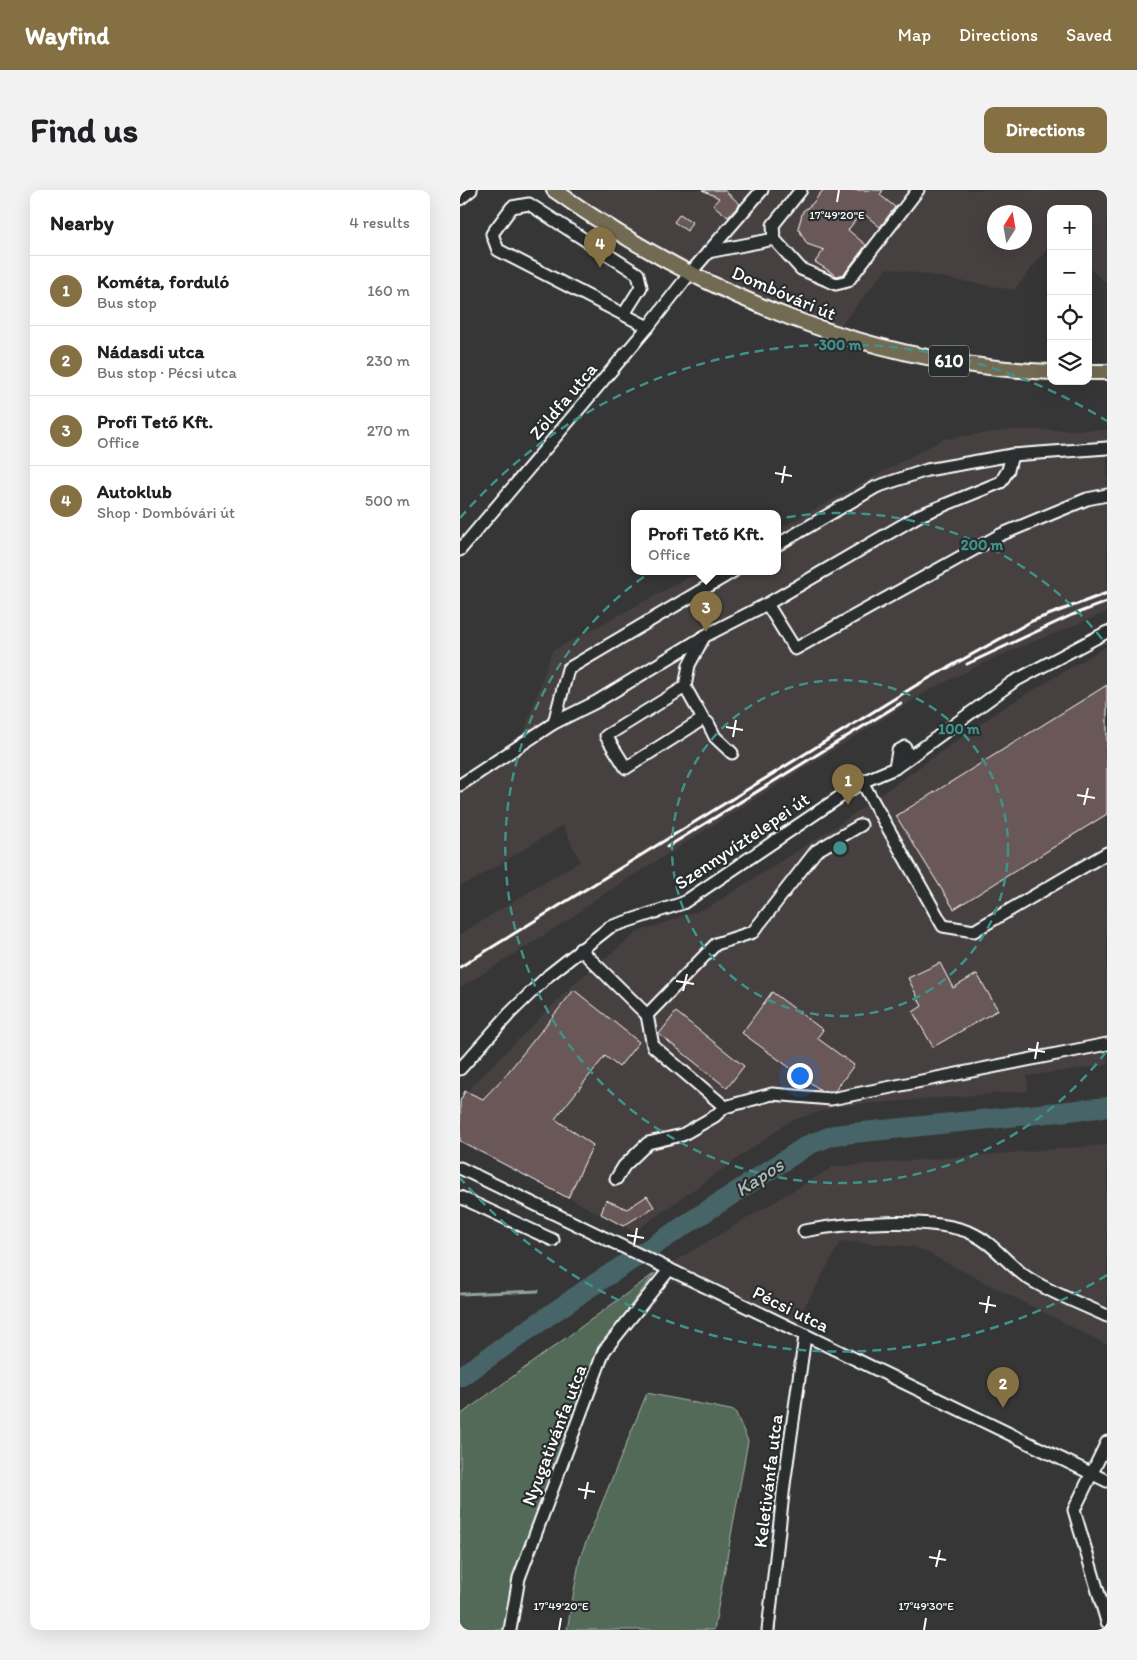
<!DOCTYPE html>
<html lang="en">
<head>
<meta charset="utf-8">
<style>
	body { margin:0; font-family:Itim,sans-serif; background:#f2f2f2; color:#202124 }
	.controls { position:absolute; right:15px; top:15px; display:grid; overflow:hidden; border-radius:10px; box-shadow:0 5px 20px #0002 }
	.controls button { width:45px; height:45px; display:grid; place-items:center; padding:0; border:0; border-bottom:1px solid #e0e0e0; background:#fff; color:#202124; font:25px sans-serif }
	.compass { position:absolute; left:527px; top:15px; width:45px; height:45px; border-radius:50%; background:#fff; box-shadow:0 5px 20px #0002; rotate:11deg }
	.you { position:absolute; left:339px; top:885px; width:18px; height:18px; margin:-12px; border:4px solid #fff; border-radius:50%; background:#1a73e8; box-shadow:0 0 0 8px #1a73e833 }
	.badge { display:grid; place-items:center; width:32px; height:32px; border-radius:50%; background:#847042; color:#fff; font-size:16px; font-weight:700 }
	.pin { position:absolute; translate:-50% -41px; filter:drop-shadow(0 1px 2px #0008) }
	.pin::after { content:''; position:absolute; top:26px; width:18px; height:15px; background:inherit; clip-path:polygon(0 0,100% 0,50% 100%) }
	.popup { position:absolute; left:171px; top:320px; width:150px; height:65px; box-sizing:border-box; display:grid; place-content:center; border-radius:10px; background:#fff; filter:drop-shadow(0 1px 4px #0005); font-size:16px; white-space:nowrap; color:#757577 }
	.popup b { font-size:19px; color:#202124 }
	.popup::after { content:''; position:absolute; left:50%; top:100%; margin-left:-10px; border:10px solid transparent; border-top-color:#fff }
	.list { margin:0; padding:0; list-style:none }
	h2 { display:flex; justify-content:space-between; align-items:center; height:65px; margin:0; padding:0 20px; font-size:21px }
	h2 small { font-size:16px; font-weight:400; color:#757577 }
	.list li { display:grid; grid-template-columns:32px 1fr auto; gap:15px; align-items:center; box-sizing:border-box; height:70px; padding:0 20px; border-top:1px solid #e0e0e0 }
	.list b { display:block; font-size:19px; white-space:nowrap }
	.list p { margin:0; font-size:16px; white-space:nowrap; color:#757577 }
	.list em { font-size:16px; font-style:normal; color:#757577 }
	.icon { flex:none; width:28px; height:28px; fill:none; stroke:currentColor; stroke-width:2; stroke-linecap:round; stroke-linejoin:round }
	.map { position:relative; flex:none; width:647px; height:1440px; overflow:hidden; border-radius:10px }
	header { display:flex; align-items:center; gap:30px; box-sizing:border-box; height:70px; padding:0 25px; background:#847042; color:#fff }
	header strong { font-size:24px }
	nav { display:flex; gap:28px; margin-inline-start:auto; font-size:18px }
	.intro { display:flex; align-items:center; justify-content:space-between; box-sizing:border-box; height:120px; padding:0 30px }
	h1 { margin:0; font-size:35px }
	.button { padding:12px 22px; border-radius:10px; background:#847042; color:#fff; font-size:18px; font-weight:700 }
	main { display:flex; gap:30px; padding:0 30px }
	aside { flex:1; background:#fff; border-radius:10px; box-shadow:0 5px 20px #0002 }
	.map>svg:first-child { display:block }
</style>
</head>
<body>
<header>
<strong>Wayfind</strong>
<nav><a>Map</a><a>Directions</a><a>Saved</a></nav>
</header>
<div class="intro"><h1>Find us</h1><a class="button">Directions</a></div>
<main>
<aside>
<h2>Nearby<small>4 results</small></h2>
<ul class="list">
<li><span class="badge">1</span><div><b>Kométa, forduló</b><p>Bus stop</p></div><em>160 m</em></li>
<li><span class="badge">2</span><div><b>Nádasdi utca</b><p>Bus stop · Pécsi utca</p></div><em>230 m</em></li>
<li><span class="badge">3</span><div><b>Profi Tető Kft.</b><p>Office</p></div><em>270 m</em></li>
<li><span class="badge">4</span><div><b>Autoklub</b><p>Shop · Dombóvári út</p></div><em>500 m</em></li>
</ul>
</aside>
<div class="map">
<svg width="647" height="1440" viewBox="0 0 647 1440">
	<rect width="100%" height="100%" fill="#373636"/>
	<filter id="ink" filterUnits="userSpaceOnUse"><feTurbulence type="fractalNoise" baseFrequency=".02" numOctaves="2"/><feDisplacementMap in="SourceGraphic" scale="10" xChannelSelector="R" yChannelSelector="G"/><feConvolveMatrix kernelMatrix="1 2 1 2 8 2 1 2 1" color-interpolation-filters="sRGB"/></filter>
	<g filter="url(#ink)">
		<g fill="#474040" fill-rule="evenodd">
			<path d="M86 0H647V94L628 77V19H591V54L554 100 427 78 372 146 142 38ZM534 22H564V52H534Z"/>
			<path d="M549 240H647V422L536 467 471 499 137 708 111 728 0 798V744L120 671 103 635 12 691 0 695V594L62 549 92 461 241 381H317V340L483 249Z"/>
			<path d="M647 456V875L567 886 568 901 378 916 330 931 174 1042 0 951V918L11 897 116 792 176 743 249 717 375 637 540 520Z"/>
			<path d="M647 955V1155L456 1057 381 1051 329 1145 195 1083 373 977Z"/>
		</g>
		<g fill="#526a58" stroke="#a8b4ac">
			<path d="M195 1083 138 1159 65 1358 51 1440H0V1225Z"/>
			<path d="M187 1203 275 1221 288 1251 254 1440H107L120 1367Z"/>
		</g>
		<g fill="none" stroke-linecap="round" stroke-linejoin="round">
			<path stroke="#91a3a4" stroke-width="3" d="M0 1104 78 1101"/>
			<path stroke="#476568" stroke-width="20" d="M0 1187 130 1097 348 955 374 945 647 917"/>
		</g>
		<g fill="#6b5858" stroke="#fff">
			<path d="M242 0H264L280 14 268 27 253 15 259 8Z"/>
			<path d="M363 0H423L420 5 435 17 420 37 404 24 401 29 398 27 388 40 406 55 384 84 377 86 355 72 364 60 347 54 338 38 343 21 352 14Z"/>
			<path d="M220 24 232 32 227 41 214 32Z"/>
			<path d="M647 495V624L494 719 436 626Z"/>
			<path d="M480 773 493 798 517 784 538 820 473 857 453 822 462 816 448 788Z"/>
			<path d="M114 800 179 852 159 877 145 866 95 929 133 955 108 1008 0 951V911L5 901 23 909 44 887Z"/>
			<path d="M312 802 363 840 357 848 394 875 375 901H362L282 843Z"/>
			<path d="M216 822 284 876 267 898 199 844Z"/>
			<path d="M187 1006 194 1017 163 1036 141 1024 146 1010 167 1019Z"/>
		</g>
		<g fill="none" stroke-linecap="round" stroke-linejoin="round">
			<defs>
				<g id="minor">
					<path d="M0 9 11 0"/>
					<path d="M314 49 313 35 341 0"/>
					<path d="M248 62 314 49 341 79 376 94 388 91 458 0"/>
					<path d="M164 124 181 97 178 84 69 14 52 17 32 44 38 60 188 137"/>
					<path d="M317 355 416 297 467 280 552 265 647 258"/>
					<path d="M0 360 188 137 231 82 302 0"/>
					<path d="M307 414 335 459 540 345 627 309 647 305"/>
					<path d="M225 497 243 529 166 578 146 546 225 497 229 475 244 447"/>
					<path d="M243 529 248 533 255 547 272 563"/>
					<path d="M94 533 136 512 245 446 307 414 460 325 541 292 548 280 552 265"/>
					<path d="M435 578 438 561 445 557 447 567 443 572"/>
					<path d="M402 592 483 736 514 741 647 663"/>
					<path d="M0 595 94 533 108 479 274 381"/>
					<path d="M120 759 187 825 256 754 293 742 356 661 401 635"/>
					<path d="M187 825 193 856 265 917 312 904 371 909 647 854"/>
					<path d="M0 879 50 823 89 785 150 737 223 713 402 592 435 578 553 492 647 442"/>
					<path d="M0 978 647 1291"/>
					<path d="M156 989 164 976 188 953 222 945 255 926 265 917"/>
					<path d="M0 1007 93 1050"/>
					<path d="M344 1041C385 1033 472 1026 511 1043 532 1052 546 1072 565 1086 584 1100 624 1115 647 1126"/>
					<path d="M647 1252 614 1320 647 1432"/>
					<path d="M50 1440 59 1388 144 1161 209 1080"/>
					<path d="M308 1440 324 1295 345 1146"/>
				</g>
				<g id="major">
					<path d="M94 0C240 104 411 175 591 182"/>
					<path d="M628 182H647"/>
				</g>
			</defs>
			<use href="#minor" stroke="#fff" stroke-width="15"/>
			<use href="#major" stroke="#fff" stroke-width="18"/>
			<use href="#minor" stroke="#2a2d2e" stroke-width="11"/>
			<use href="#major" stroke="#736b52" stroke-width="14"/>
			<g stroke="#fff" stroke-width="3">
				<path d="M507 474 612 425 647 412"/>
				<path d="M207 657 441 513"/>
				<path d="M0 777 455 496 572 431 647 403"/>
			</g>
		</g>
	</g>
	<path fill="none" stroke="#fff" stroke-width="2" d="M377 12 379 0M315 283 332 286M322 293 325 276M266 537 283 540M273 547 276 530M617 605 635 608M624 615 628 598M216 791 234 794M223 801 227 784M568 859 585 862M575 869 578 852M167 1045 184 1048M174 1055 177 1038M519 1113 536 1116M526 1123 529 1106M118 1299 135 1302M125 1309 128 1292M469 1367 486 1370M476 1377 480 1360M99 1440 101 1428M464 1440 466 1428"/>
	<g fill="none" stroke="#3f918b" stroke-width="2.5" stroke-dasharray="9 6">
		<circle cx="380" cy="658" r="168"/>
		<path d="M646 862A335 335 0 1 1 646 454"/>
		<path d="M647 1085A503 503 0 0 1 0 988M0 328A503 503 0 0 1 647 231"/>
	</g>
	<g text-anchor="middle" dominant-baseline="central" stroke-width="4.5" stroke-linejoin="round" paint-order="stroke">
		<rect fill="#2a2d2e" stroke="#bfc0c0" stroke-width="1" x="469" y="155.5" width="40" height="31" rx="4"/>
		<g font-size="18" font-weight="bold" fill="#fff">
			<text x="489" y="171">610</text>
		</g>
		<g font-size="19" fill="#fff" stroke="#2a2d2e">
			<text transform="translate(324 103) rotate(23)">Dombóvári út</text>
			<text transform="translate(103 211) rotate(-50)">Zöldfa utca</text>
			<text transform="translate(282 651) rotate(-34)">Szennyvíztelepei út</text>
			<text transform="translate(331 1119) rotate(26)">Pécsi utca</text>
			<text transform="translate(94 1245) rotate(-69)">Nyugativánfa utca</text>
			<text transform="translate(308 1291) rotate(-83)">Keletivánfa utca</text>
		</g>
		<g font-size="20" font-style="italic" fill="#acbabb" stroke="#2a2d2e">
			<text transform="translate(299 987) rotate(-33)">Kapos</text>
		</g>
	</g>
	<g font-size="12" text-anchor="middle" fill="#fff" stroke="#2a2d2e" stroke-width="4.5" stroke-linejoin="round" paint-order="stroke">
		<text x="377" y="29">17°49'20"E</text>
		<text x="101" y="1420">17°49'20"E</text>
		<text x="466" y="1420">17°49'30"E</text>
	</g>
	<circle cx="380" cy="658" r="8" fill="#3f918b" stroke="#2a2d2e" stroke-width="2.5"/>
	<g font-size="15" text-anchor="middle" font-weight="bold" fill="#3f918b" stroke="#2a2d2e" stroke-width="4.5" stroke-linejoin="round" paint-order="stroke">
		<text x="380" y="160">300 m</text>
		<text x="522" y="360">200 m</text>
		<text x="499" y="544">100 m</text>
	</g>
</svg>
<div class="controls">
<button>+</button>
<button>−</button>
<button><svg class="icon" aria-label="locate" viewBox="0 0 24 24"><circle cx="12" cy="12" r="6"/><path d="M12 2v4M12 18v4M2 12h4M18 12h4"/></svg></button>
<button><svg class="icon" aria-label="layers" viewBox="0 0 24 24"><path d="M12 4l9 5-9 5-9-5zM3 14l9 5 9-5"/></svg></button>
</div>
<svg class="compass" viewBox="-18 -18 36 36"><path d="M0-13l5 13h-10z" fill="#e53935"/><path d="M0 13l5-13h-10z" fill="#757577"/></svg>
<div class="you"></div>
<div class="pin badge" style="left:388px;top:615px">1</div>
<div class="pin badge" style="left:543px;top:1218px">2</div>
<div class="pin badge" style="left:246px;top:442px">3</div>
<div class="popup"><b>Profi Tető Kft.</b>Office</div>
<div class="pin badge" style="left:140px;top:78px">4</div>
</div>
</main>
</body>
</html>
